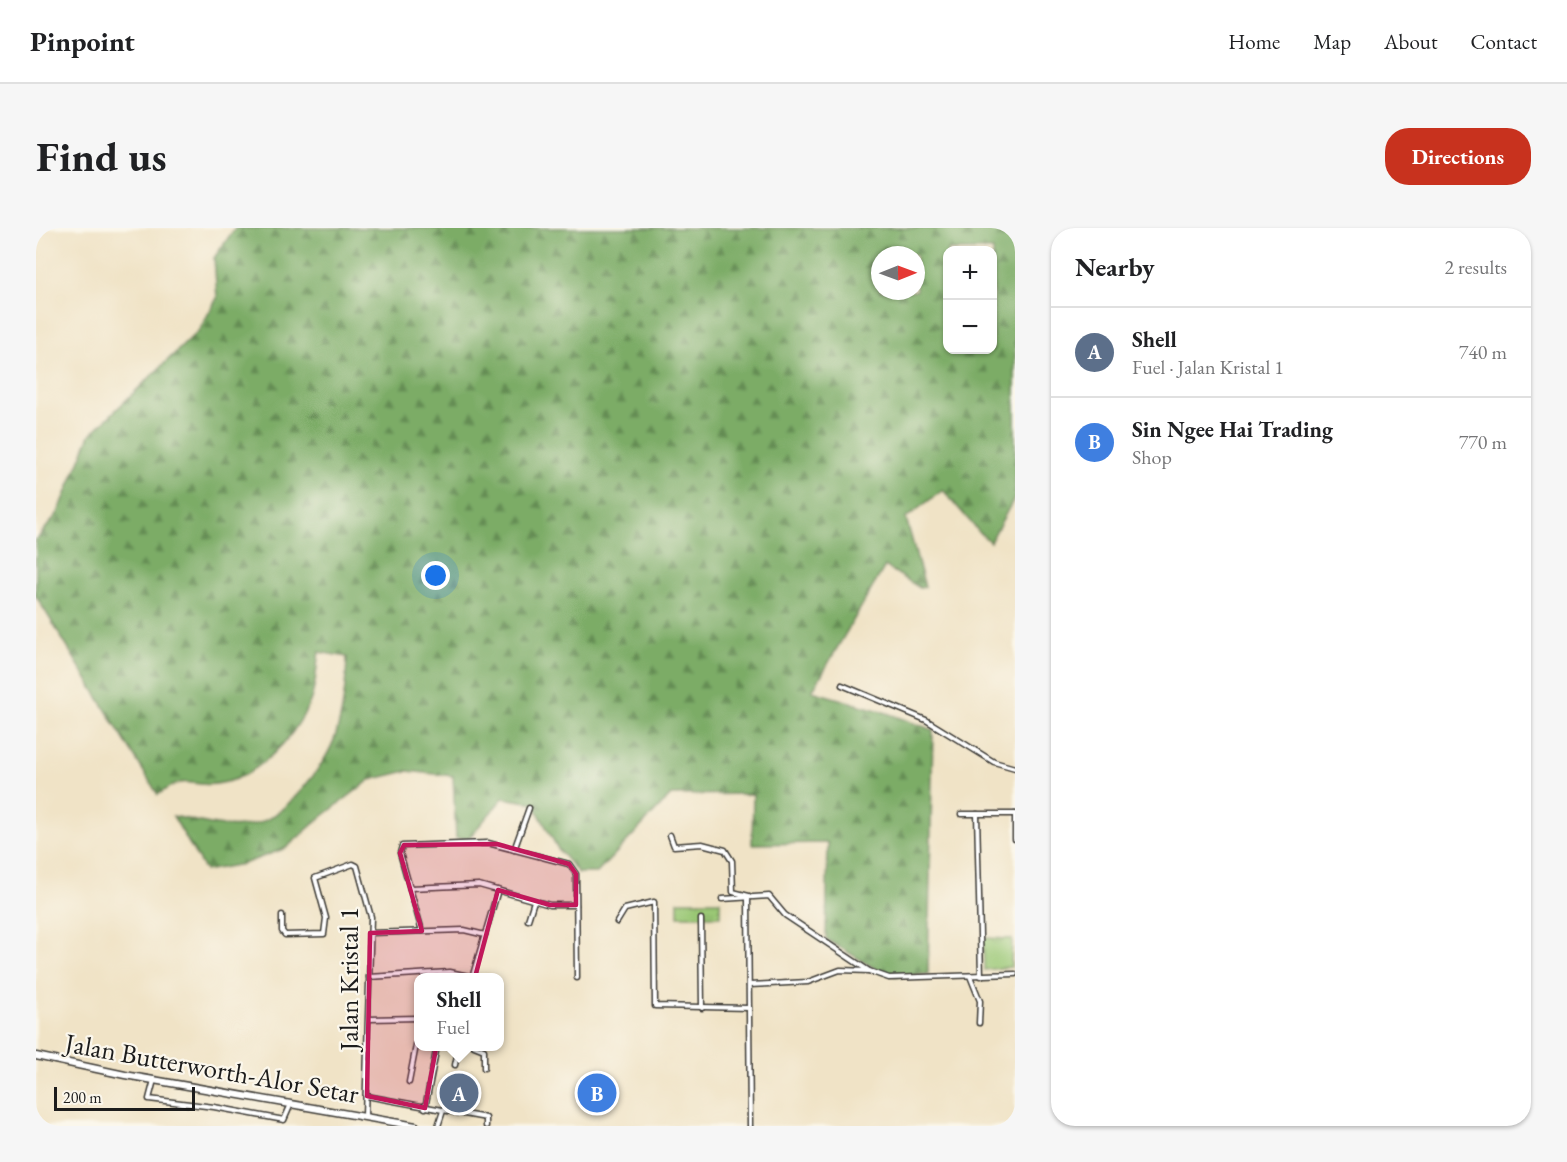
<!DOCTYPE html>
<html lang="en">
<head>
<meta charset="utf-8">
<style>
	body { margin:0; font-family:"EB Garamond",serif; background:#f6f6f6; color:#202124 }
	.controls { position:absolute; right:18px; top:18px; display:grid; overflow:hidden; border-radius:12px; box-shadow:0 2px 4px #0004 }
	.controls button { width:54px; height:54px; display:grid; place-items:center; padding:0; border:0; border-bottom:2px solid #e0e0e0; background:#fff; color:#202124; font:30px sans-serif }
	.compass { position:absolute; left:835px; top:18px; width:54px; height:54px; border-radius:50%; background:#fff; box-shadow:0 2px 4px #0004; rotate:89deg }
	.scale { position:absolute; left:18px; bottom:15px; width:141px; box-sizing:border-box; padding-left:6px; border:3px solid #1c1c1c; border-top:0; font-size:16px; line-height:21px; white-space:nowrap; color:#1c1c1c; -webkit-text-stroke:4px #fbf7ec; paint-order:stroke }
	.you { position:absolute; left:400px; top:348px; width:21px; height:21px; margin:-15px; border:4px solid #fff; border-radius:50%; background:#1a73e8; box-shadow:0 0 0 9px #1a73e833 }
	.badge { display:grid; place-items:center; width:39px; height:39px; border-radius:50%; background:#c8321e; color:#fff; font-size:20px; font-weight:700 }
	.pin { position:absolute; translate:-50% -50%; border:3px solid #fff; box-shadow:0 2px 6px #0006 }
	.popup { position:absolute; left:378px; top:745px; width:90px; height:78px; box-sizing:border-box; display:grid; place-content:center; border-radius:12px; background:#fff; filter:drop-shadow(0 2px 4px #0005); font-size:20px; white-space:nowrap; color:#757577 }
	.popup b { font-size:22px; color:#202124 }
	.popup::after { content:''; position:absolute; left:50%; top:100%; margin-left:-12px; border:12px solid transparent; border-top-color:#fff }
	.list { margin:0; padding:0; list-style:none }
	h2 { display:flex; justify-content:space-between; align-items:center; height:78px; margin:0; padding:0 24px; font-size:26px }
	h2 small { font-size:20px; font-weight:400; color:#757577 }
	.list li { display:grid; grid-template-columns:39px 1fr auto; gap:18px; align-items:center; box-sizing:border-box; height:90px; padding:0 24px; border-top:2px solid #e0e0e0 }
	.list b { display:block; font-size:22px; white-space:nowrap }
	.list p { margin:0; font-size:20px; white-space:nowrap; color:#757577 }
	.list em { font-size:20px; font-style:normal; color:#757577 }
	.map { position:relative; flex:none; width:979px; height:898px; overflow:hidden; border-radius:24px }
	header { display:flex; align-items:center; gap:36px; box-sizing:border-box; height:84px; padding:0 30px; background:#fff; border-bottom:2px solid #e0e0e0 }
	header strong { font-size:28px }
	nav { display:flex; gap:33px; margin-inline-start:auto; font-size:21px }
	.intro { display:flex; align-items:center; justify-content:space-between; box-sizing:border-box; height:144px; padding:0 36px }
	h1 { margin:0; font-size:42px }
	.button { padding:15px 27px; border-radius:24px; background:#c8321e; color:#fff; font-size:21px; font-weight:700 }
	main { display:flex; gap:36px; padding:0 36px }
	aside { flex:1; background:#fff; border-radius:24px; box-shadow:0 2px 4px #0004 }
	.map>svg:first-child { display:block }
</style>
</head>
<body>
<header>
<strong>Pinpoint</strong>
<nav><a>Home</a><a>Map</a><a>About</a><a>Contact</a></nav>
</header>
<div class="intro"><h1>Find us</h1><a class="button">Directions</a></div>
<main>
<div class="map">
<svg width="979" height="898" viewBox="0 0 979 898">
	<defs>
		<pattern id="grass-tufts" width="24" height="20" patternUnits="userSpaceOnUse" patternTransform="scale(1.5)"><rect width="24" height="20" fill="#9ac775"/><path d="M3 7l-1-3M5 7V3M7 7l1-3M15 17l-1-3M17 17v-4M19 17l1-3" fill="none" stroke="#84aa65"/></pattern>
		<pattern id="forest-firs" width="22" height="20" patternUnits="userSpaceOnUse" patternTransform="scale(1.5)"><rect width="22" height="20" fill="#7bac66"/><path d="M5 1l3.5 6h-7zM16 11l3.5 6h-7z" fill="#648b53"/></pattern>
	</defs>
	<rect width="100%" height="100%" fill="#fbf7ec"/>
	<filter id="ink" filterUnits="userSpaceOnUse"><feTurbulence type="fractalNoise" baseFrequency=".0167" numOctaves="2"/><feDisplacementMap in="SourceGraphic" scale="12" xChannelSelector="R" yChannelSelector="G"/><feConvolveMatrix kernelMatrix="1 2 1 2 8 2 1 2 1" color-interpolation-filters="sRGB"/></filter>
	<filter id="wash" filterUnits="userSpaceOnUse"><feTurbulence type="fractalNoise" baseFrequency=".008" numOctaves="4" result="noise"/><feDisplacementMap in="SourceGraphic" scale="24" xChannelSelector="R" yChannelSelector="G"/><feGaussianBlur stdDeviation="1.35" result="paint"/><feColorMatrix in="noise" values="0 0 0 0 0 0 0 0 0 0 0 0 0 0 0 0 0 1.4 0 .05"/><feComposite in="paint" operator="in"/></filter>
	<g filter="url(#wash)">
		<rect width="100%" height="100%" fill="#f0e3c6"/>
		<g fill="url(#grass-tufts)" stroke="#5b7248" stroke-width="1.5">
			<rect x="642" y="673" width="42" height="15"/>
			<path d="M947 710 976 711 975 739 948 742Z"/>
		</g>
		<path fill="url(#forest-firs)" stroke="#4c6441" stroke-width="1.5" fill-rule="evenodd" d="M199 0H979V269L954 314 943 304 907 262 870 290 889 359 884 360 849 338 776 463 848 484 897 502 892 746 860 748 845 744 790 711 792 615 716 616 717 566 635 567 561 645H542L522 621 497 575 467 570 433 610H420L417 548 371 543 334 552 283 591 250 620 207 636 169 643 137 588C163 593 188 602 215 597 247 592 291 537 300 506 308 481 310 455 311 429L283 424C280 441 280 463 272 478 257 511 222 548 186 555 152 562 153 543 122 567L0 368V312L22 285 54 207 163 102 181 70 178 30ZM912 22H957V122H912ZM844 27H880V63H844Z"/>
	</g>
	<g filter="url(#ink)">
		<g fill="none" stroke-linecap="round" stroke-linejoin="round">
			<defs>
				<g id="street">
					<path d="M806 457 890 492 958 534 979 540"/>
					<path d="M925 586H979"/>
					<path d="M941 586 945 748"/>
					<path d="M979 586V611"/>
					<path d="M634 607 638 618 666 616 689 622 696 633 697 664 713 668"/>
					<path d="M478 622 493 580"/>
					<path d="M374 660 443 657 514 677H540"/>
					<path d="M686 671 733 668 749 687 833 743 853 750 979 746"/>
					<path d="M712 671 714 898"/>
					<path d="M246 687V703L249 707 288 706 290 690 279 650 317 636 321 638 335 689 329 888"/>
					<path d="M665 691 666 780"/>
					<path d="M492 692 498 673"/>
					<path d="M581 694 589 681 618 674 619 778 713 780"/>
					<path d="M386 703 364 625 366 618 452 615 533 636 540 646 541 750"/>
					<path d="M334 705 428 702 449 707"/>
					<path d="M934 748 944 773 943 795"/>
					<path d="M333 749 414 744 437 749"/>
					<path d="M436 750 462 662"/>
					<path d="M713 757 772 754 804 742 833 743"/>
					<path d="M333 791 382 790"/>
					<path d="M438 818 448 822V840"/>
					<path d="M419 837 423 818"/>
					<path d="M118 852 113 871 178 879 248 892 255 876"/>
					<path d="M373 854 382 807"/>
					<path d="M331 868 450 890V898"/>
					<path d="M389 880 401 818"/>
					<path d="M402 898 407 883"/>
				</g>
				<path id="primary" d="M0 828 89 847 380 898"/>
			</defs>
			<use href="#street" stroke="#3c3a36" stroke-width="7"/>
			<use href="#primary" stroke="#3c3a36" stroke-width="9"/>
			<use href="#street" stroke="#fff" stroke-width="4"/>
			<use href="#primary" stroke="#fff" stroke-width="6"/>
		</g>
	</g>
	<path fill="#c2185b" fill-opacity="0.2" stroke="#c2185b" stroke-width="4.5" stroke-linejoin="round" d="M461 616 533 636 540 646V677H514L462 662 428 791 406 788 389 880 331 868 334 705 386 703 364 625 368 617Z"/>
	<g text-anchor="middle" dominant-baseline="central" stroke-width="4.5" stroke-linejoin="round" paint-order="stroke">
		<g font-size="27" fill="#1c1c1c" stroke="#fbf7ec">
			<text transform="translate(312 751) rotate(-90)">Jalan Kristal 1</text>
			<text transform="translate(176 840) rotate(10)">Jalan Butterworth-Alor Setar</text>
		</g>
	</g>
</svg>
<div class="controls">
<button>+</button>
<button>−</button>
</div>
<svg class="compass" viewBox="-18 -18 36 36"><path d="M0-13l5 13h-10z" fill="#e53935"/><path d="M0 13l5-13h-10z" fill="#757577"/></svg>
<div class="scale">200 m</div>
<div class="you"></div>
<div class="pin badge" style="left:423px;top:865px;background:#5c6f8a">A</div>
<div class="popup"><b>Shell</b>Fuel</div>
<div class="pin badge" style="left:561px;top:865px;background:#3f7fe0">B</div>
</div>
<aside>
<h2>Nearby<small>2 results</small></h2>
<ul class="list">
<li><span class="badge" style="background:#5c6f8a">A</span><div><b>Shell</b><p>Fuel · Jalan Kristal 1</p></div><em>740 m</em></li>
<li><span class="badge" style="background:#3f7fe0">B</span><div><b>Sin Ngee Hai Trading</b><p>Shop</p></div><em>770 m</em></li>
</ul>
</aside>
</main>
</body>
</html>
